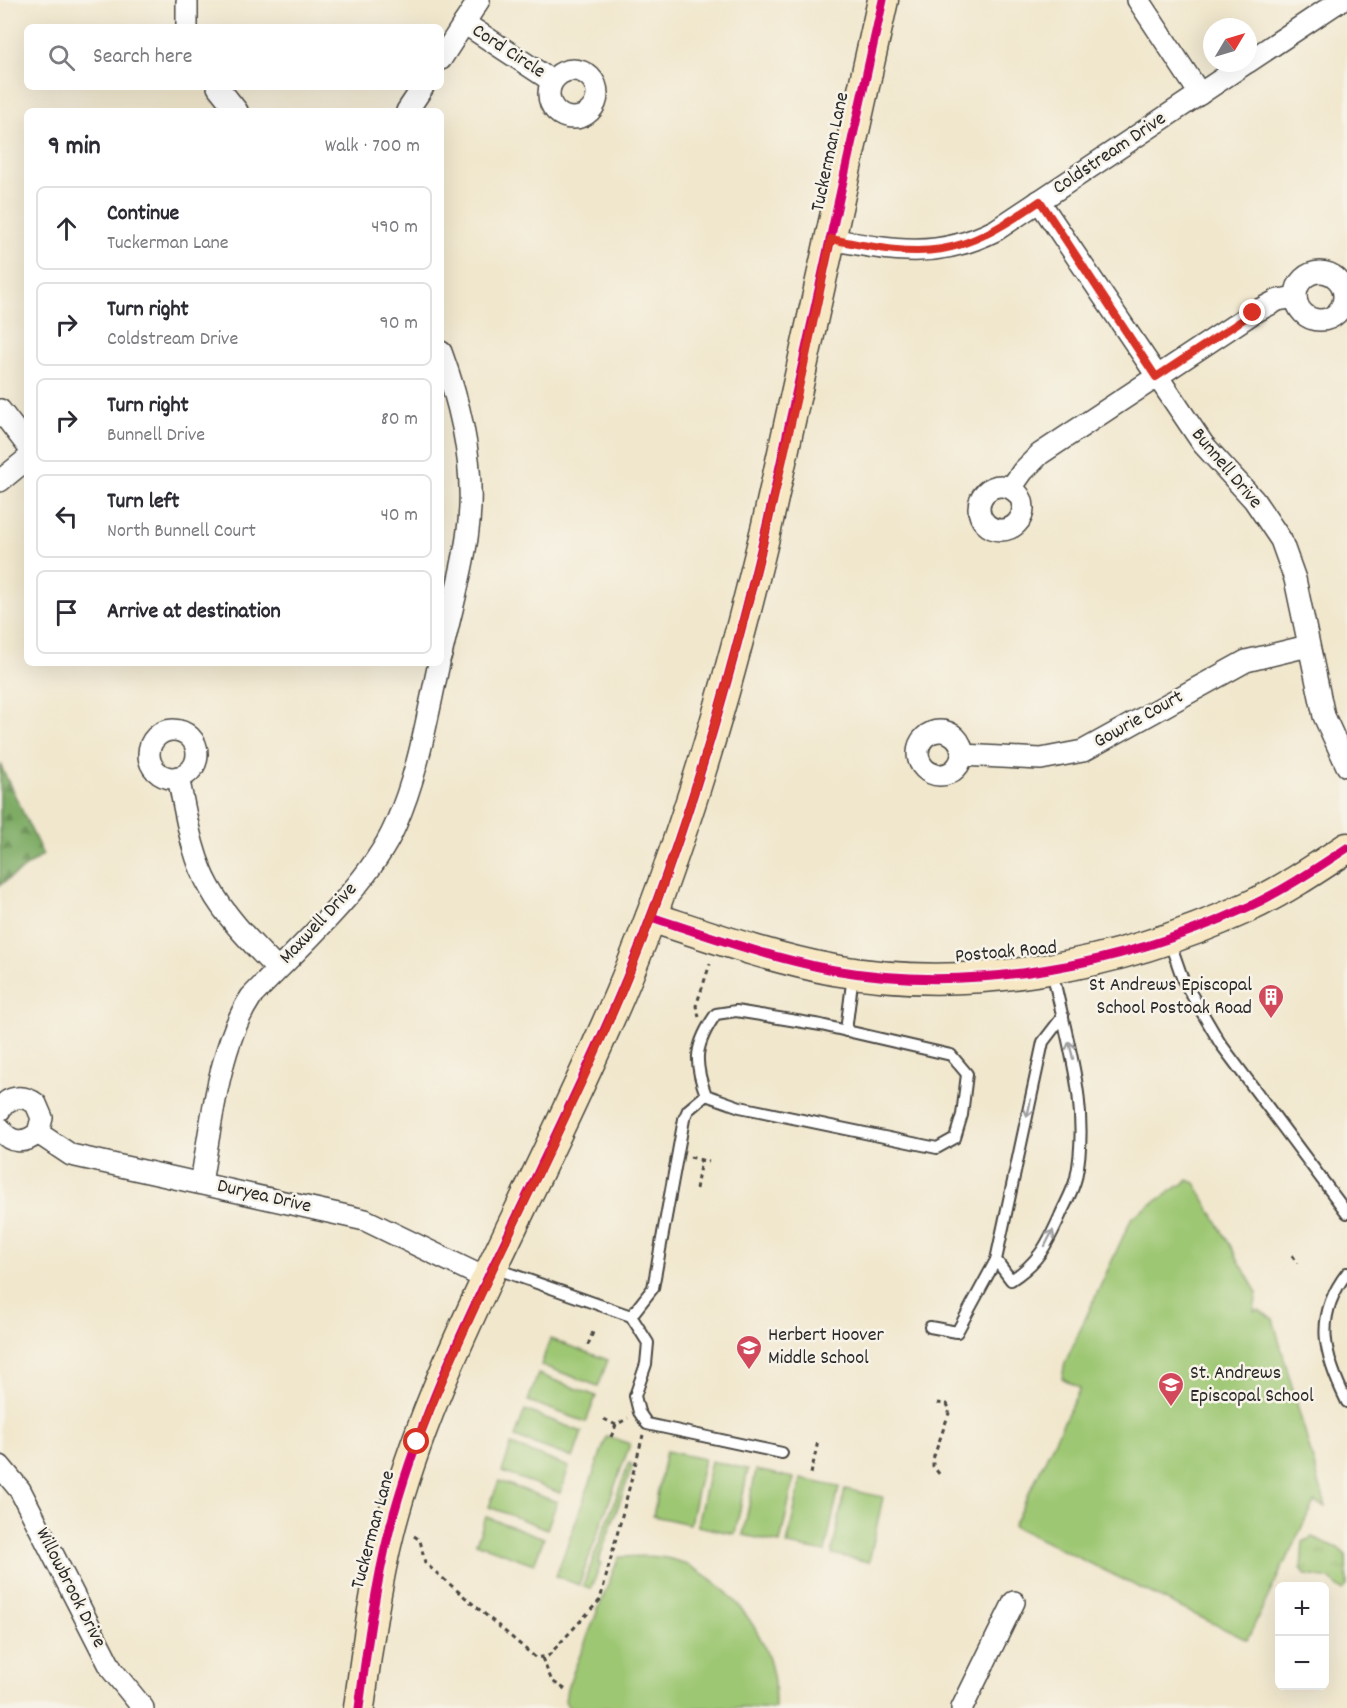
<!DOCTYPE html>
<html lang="en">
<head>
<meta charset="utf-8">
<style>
	body { margin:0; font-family:Dekko,sans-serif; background:#f7f7f7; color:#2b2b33 }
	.controls { position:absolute; right:18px; bottom:18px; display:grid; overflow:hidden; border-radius:9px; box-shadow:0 6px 24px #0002 }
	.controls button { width:54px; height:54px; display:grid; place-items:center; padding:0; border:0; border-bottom:2px solid #e1e1e2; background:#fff; color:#2b2b33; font:30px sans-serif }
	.compass { position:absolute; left:1203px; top:18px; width:54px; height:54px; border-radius:50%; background:#fff; box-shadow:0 6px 24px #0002; rotate:52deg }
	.stop { position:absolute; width:18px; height:18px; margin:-14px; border:4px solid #d93025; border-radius:50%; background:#fff }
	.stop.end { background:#d93025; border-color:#fff; box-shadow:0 2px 6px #0008 }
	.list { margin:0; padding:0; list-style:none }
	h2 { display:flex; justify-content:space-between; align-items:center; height:78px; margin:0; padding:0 24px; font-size:26px }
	h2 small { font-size:20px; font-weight:400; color:#7c7c81 }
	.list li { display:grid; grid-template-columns:39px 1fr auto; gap:18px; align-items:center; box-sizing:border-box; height:84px; margin:0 12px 12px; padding:0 12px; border:2px solid #e1e1e2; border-radius:9px }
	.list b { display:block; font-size:22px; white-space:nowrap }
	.list p { margin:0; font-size:20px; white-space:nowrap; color:#7c7c81 }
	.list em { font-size:20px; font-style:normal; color:#7c7c81 }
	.icon { flex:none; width:33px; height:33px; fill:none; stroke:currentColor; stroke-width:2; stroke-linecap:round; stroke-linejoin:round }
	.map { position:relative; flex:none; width:1347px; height:1708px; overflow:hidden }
	.search { position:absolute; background:#fff; box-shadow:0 6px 24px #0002; left:24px; top:24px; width:420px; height:66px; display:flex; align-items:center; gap:15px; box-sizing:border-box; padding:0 21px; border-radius:9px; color:#7c7c81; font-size:22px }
	.panel { position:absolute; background:#fff; box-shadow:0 6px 24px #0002; left:24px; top:108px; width:420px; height:558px; border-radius:9px }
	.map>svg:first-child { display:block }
</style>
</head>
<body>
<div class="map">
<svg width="1347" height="1708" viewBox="0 0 1347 1708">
	<defs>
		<pattern id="forest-firs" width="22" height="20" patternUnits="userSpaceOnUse" patternTransform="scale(1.5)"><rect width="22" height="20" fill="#7eac65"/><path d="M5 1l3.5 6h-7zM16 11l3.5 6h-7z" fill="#678c53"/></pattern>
		<pattern id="park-tufts" width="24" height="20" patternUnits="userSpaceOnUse" patternTransform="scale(1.5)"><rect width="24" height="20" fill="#9ec773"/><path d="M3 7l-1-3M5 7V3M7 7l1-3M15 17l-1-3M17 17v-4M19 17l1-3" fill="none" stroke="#81a25f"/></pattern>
	</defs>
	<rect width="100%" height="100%" fill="#f7f3e8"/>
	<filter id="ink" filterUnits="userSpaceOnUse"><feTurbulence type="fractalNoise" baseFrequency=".0167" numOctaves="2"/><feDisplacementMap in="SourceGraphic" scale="12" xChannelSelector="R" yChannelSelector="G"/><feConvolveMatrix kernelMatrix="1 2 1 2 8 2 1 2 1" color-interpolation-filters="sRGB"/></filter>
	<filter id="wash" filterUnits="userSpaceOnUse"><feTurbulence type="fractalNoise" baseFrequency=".008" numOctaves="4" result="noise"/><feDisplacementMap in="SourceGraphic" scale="24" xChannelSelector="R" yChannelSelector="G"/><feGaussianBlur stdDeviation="1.35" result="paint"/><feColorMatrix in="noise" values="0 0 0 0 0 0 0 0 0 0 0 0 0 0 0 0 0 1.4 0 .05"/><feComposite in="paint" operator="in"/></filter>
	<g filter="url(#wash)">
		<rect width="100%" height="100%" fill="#f1e7cd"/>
		<path fill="url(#forest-firs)" stroke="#546c48" stroke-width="1.5" d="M0 764 43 855 0 885Z"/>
		<path fill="url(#park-tufts)" stroke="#64794f" stroke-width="1.5" d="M1312 1537 1338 1548 1346 1555 1347 1586 1342 1590 1329 1579 1306 1575 1301 1568 1303 1542Z"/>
		<g fill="#9ec773" stroke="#64794f" stroke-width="1.5">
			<path d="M1188 1180 1195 1183 1257 1293 1254 1311 1259 1310 1273 1319 1326 1507 1314 1502 1247 1640 1013 1526 1080 1388 1062 1378 1065 1363 1132 1217Z"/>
			<path d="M550 1339 608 1360 598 1386 541 1365Z"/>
			<path d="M538 1374 596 1396 586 1422 528 1401Z"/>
			<path d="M525 1410 582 1432 573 1458 515 1437Z"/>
			<path d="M607 1436 630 1444 579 1585 556 1576Z"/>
			<path d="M511 1445 569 1467 560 1493 502 1472Z"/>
			<path d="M666 1451 704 1459 690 1524 653 1516Z"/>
			<path d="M711 1461 748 1469 735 1534 697 1526Z"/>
			<path d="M629 1463 633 1465 598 1562 601 1563 591 1589 583 1586Z"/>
			<path d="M756 1470 794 1478 780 1543 743 1535Z"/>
			<path d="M801 1479 839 1487 825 1552 787 1545Z"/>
			<path d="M499 1481 557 1502 547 1529 489 1507Z"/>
			<path d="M845 1489 883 1497 869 1562 832 1554Z"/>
			<path d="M486 1517 544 1538 534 1564 476 1543Z"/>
			<path d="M619 1557C632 1557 647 1555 660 1557 713 1564 765 1624 773 1676 775 1686 775 1697 775 1708H569L565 1701 567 1688Z"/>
		</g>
	</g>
	<g filter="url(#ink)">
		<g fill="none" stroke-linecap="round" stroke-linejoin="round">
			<defs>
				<g id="lane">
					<path d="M1169 940 1183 980 1220 1043 1347 1213"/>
					<path d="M1052 970C1066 1039 1091 1106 1076 1178 1073 1191 1065 1204 1060 1216 1047 1245 1038 1263 1011 1280L996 1260 1043 1042 1063 1016"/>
					<path d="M736 1011 821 1025 951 1055 967 1074 962 1115 955 1138 937 1148 740 1107 706 1095C693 1061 695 1044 716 1014Z"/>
					<path d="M846 1031 853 975"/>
					<path d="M494 1268 631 1316 648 1343 646 1364 635 1396 639 1412 647 1424 782 1453"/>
					<path d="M1347 1273C1313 1317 1324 1356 1347 1402"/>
					<path d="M631 1316 653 1288 684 1119 688 1110 706 1095"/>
					<path d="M930 1327 957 1332 996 1260"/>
				</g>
				<g id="street">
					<path d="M1138 0 1200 94"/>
					<path d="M464 23 552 81"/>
					<path d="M187 27V2"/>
					<path d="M441 59 479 0"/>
					<path d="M1248 62 1341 0"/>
					<circle cx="573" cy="94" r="24"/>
					<path d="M218 87 237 111"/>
					<path d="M407 111 423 87"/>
					<path d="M1039 201 1203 444 1254 500 1281 540 1295 579 1324 716 1347 766"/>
					<path d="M831 239C893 251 937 260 996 230L1246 63"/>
					<circle cx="1320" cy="296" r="24"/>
					<path d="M441 352C463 411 477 475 467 538 461 577 450 616 441 655"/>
					<path d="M0 410 27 445"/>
					<path d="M0 481 27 459"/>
					<circle cx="1001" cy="508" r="22"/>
					<path d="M1011 488 1023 471 1040 454 1253 313 1278 300 1296 297"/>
					<circle cx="173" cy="754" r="24"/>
					<circle cx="940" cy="753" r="22"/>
					<path d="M962 755 1041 759 1083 751 1246 661 1308 646"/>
					<path d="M178 777C186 813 191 855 210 888 227 919 253 944 277 969"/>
					<path d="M0 1110C8 1095 24 1095 36 1104L42 1118 38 1133C25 1144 9 1144 0 1128"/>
					<path d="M38 1133 71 1155 365 1220 487 1279"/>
					<path d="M201 1183C211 1125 219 1045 251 997 296 950 370 884 395 826 418 775 427 718 439 663"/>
					<path d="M0 1466 20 1490 112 1670 143 1708"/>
					<path d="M962 1708 1014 1602"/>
				</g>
				<g id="secondary">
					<path d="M651 917C712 937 771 958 834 970 972 994 1119 966 1246 908 1281 892 1314 870 1347 848"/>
					<path d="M359 1708C367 1647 375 1587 390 1528 414 1436 454 1348 494 1264 537 1174 581 1085 620 994 684 843 729 684 767 525L883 0"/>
				</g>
			</defs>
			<use href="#lane" stroke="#494743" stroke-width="14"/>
			<use href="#street" stroke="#494743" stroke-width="24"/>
			<use href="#secondary" stroke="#494743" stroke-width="33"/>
			<g stroke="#494743" stroke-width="3" stroke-dasharray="4.5 4.5" stroke-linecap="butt">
				<path d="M699 1017 696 1006 710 964"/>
				<path d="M690 1157 709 1162"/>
				<path d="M696 1189 701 1160"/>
				<path d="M1292 1255 1298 1263"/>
				<path d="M588 1345 593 1332"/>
				<path d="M937 1403 947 1404 950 1410 933 1459V1466L940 1475"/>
				<path d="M604 1419 616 1425 628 1418"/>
				<path d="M611 1437 616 1425"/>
				<path d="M811 1474 818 1441"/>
				<path d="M414 1536 420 1540 425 1563 536 1658 548 1656 600 1600 643 1435"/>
				<path d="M542 1658 552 1681 568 1691"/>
			</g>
			<use href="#lane" stroke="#fff" stroke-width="10"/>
			<use href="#street" stroke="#fff" stroke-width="21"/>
			<use href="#secondary" stroke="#f7e8c3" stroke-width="30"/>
			<defs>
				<g id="cycleway">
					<path d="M651 917C712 937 771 958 834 970 972 994 1119 966 1246 908 1281 892 1314 870 1347 848"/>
					<path d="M359 1708C367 1647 375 1587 390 1528 414 1436 454 1348 494 1264 537 1174 581 1085 620 994 684 843 729 684 767 525L883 0"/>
				</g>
			</defs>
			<use href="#cycleway" stroke="#f7f3e8" stroke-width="13"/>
			<use href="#cycleway" stroke="#d6006c" stroke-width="9"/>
		</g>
		<defs><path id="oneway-shaft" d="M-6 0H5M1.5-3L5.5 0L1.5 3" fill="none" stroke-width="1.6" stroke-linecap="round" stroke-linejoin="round" transform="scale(1.5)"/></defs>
		<g stroke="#a0a0a0">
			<use href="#oneway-shaft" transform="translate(1071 1050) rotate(-103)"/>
			<use href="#oneway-shaft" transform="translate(1029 1108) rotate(102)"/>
			<use href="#oneway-shaft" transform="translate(1049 1238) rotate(-63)"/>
		</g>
	</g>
	<g fill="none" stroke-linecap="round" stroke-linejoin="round" filter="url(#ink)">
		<path stroke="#d93025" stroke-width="8" d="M417 1442C487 1263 586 1095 652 915 733 696 783 467 831 239 929 259 956 259 1040 201L1156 377 1253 313"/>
	</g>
	<defs>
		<symbol id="building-pin" viewBox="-11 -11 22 30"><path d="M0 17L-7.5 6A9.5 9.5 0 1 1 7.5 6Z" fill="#d1495b" stroke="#f7f3e8"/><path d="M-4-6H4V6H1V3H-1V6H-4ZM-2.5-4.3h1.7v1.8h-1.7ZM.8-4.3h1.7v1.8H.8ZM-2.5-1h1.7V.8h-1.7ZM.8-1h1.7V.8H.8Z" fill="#fff"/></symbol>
		<symbol id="school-pin" viewBox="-11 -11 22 30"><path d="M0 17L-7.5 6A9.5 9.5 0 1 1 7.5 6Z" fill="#d1495b" stroke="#f7f3e8"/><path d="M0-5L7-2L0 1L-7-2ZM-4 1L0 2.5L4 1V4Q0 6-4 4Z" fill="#fff"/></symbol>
	</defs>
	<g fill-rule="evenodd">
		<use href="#building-pin" x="1256" y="982" width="30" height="40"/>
		<use href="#school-pin" x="734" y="1333" width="30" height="40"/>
		<use href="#school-pin" x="1156" y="1370" width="30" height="40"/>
	</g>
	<g text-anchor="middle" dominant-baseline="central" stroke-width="5" stroke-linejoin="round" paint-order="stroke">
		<g font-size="20" fill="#2b2b2b" stroke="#f7f3e8">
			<text transform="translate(508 52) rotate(33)">Cord Circle</text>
			<text transform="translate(831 152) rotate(-78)">Tuckerman Lane</text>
			<text transform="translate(1110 154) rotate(-34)">Coldstream Drive</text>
			<text transform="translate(1226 469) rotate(50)">Bunnell Drive</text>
			<text transform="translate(1139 720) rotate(-29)">Gowrie Court</text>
			<text transform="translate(319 924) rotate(-47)">Maxwell Drive</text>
			<text transform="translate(1006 953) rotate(-5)">Postoak Road</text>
			<text transform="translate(264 1197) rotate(13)">Duryea Drive</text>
			<text transform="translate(374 1530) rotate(-75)">Tuckerman Lane</text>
			<text transform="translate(70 1588) rotate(63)">Willowbrook Drive</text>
		</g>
		<g font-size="20" fill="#2b2b2b" stroke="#f7f3e8" text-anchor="start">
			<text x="1252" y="986" text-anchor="end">St Andrews Episcopal<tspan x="1252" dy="23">School Postoak Road</tspan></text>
			<text x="768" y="1336">Herbert Hoover<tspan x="768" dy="23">Middle School</tspan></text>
			<text x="1190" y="1374">St. Andrews<tspan x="1190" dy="23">Episcopal School</tspan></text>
		</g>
	</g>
</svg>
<div class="controls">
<button>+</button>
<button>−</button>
</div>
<svg class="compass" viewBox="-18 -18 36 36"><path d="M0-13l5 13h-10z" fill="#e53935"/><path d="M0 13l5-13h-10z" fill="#7c7c81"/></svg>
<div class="stop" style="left:417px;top:1442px"></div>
<div class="stop end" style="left:1253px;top:313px"></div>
<div class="search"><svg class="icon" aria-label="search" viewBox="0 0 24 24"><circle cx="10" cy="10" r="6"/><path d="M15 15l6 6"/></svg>Search here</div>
<section class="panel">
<h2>9 min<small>Walk · 700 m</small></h2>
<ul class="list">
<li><svg class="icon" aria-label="ahead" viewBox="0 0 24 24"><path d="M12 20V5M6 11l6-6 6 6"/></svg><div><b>Continue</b><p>Tuckerman Lane</p></div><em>490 m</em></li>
<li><svg class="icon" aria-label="right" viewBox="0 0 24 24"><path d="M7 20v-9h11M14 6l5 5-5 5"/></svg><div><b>Turn right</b><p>Coldstream Drive</p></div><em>90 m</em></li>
<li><svg class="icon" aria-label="right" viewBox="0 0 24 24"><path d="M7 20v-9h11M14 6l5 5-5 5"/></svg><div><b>Turn right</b><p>Bunnell Drive</p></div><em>80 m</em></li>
<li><svg class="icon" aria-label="left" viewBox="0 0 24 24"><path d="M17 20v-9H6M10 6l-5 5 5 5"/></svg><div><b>Turn left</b><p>North Bunnell Court</p></div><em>40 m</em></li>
<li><svg class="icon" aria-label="arrive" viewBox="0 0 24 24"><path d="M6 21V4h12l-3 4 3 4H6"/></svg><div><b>Arrive at destination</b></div></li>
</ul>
</section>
</div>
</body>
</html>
